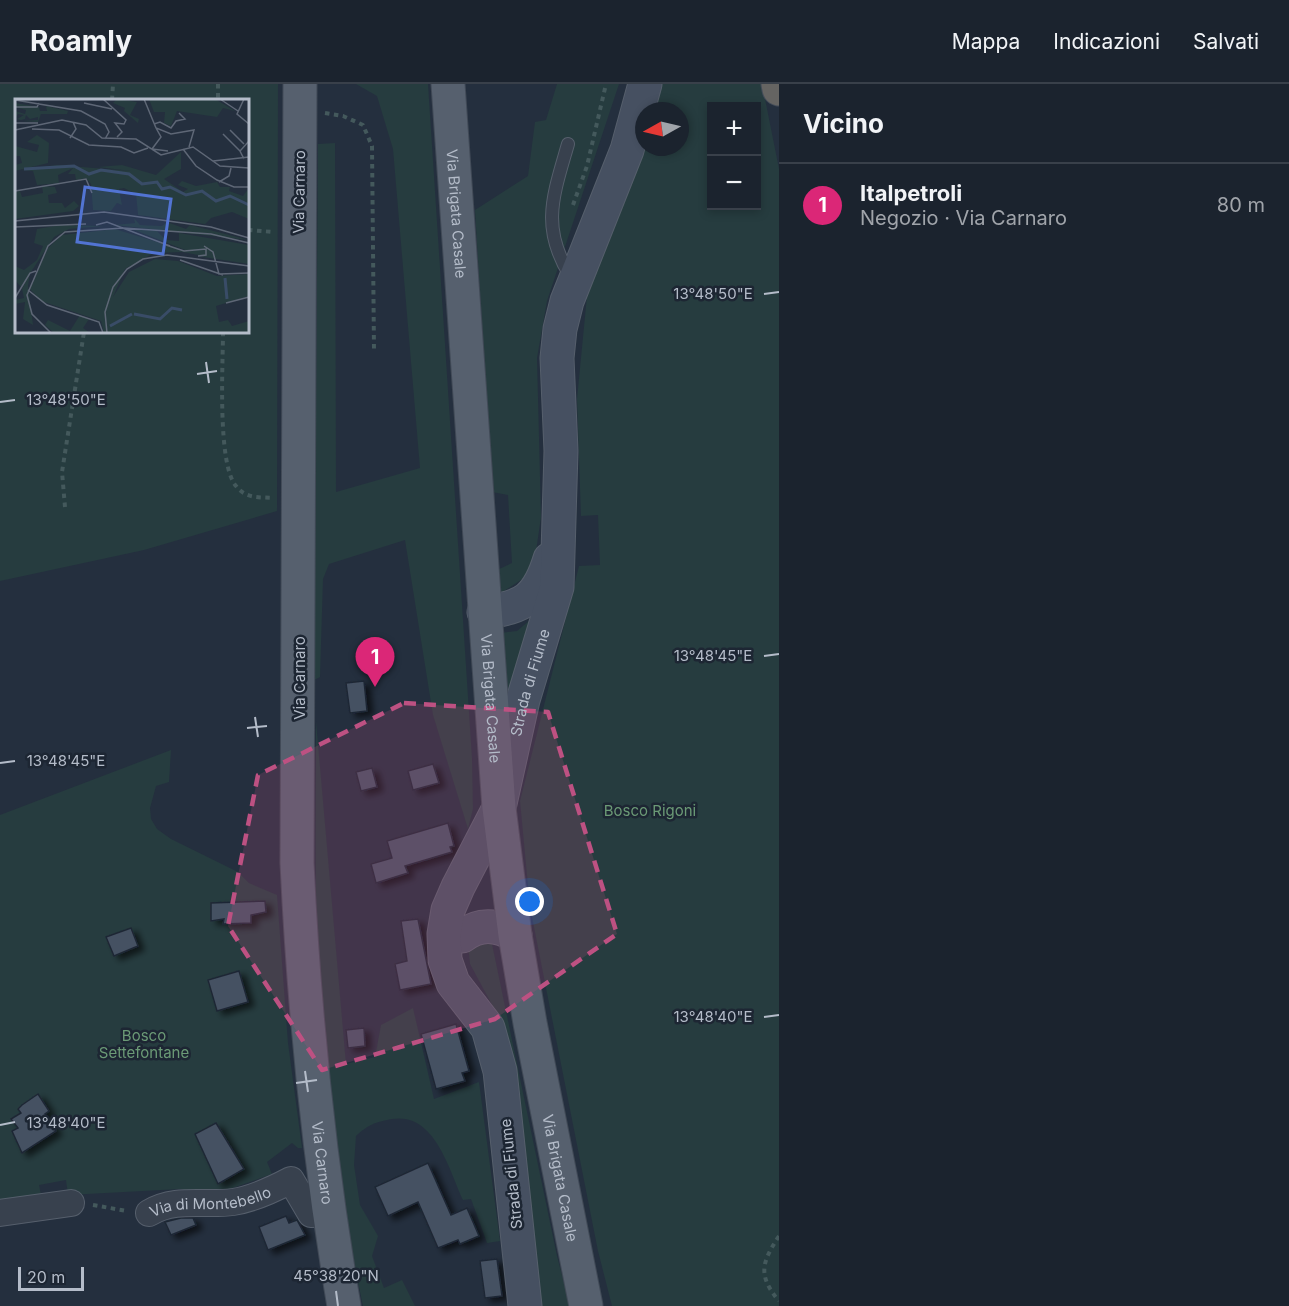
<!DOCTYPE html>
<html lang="it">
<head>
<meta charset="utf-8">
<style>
	body { margin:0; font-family:Inter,sans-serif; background:#282f3a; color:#f1f3f6 }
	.controls { position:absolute; right:18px; top:18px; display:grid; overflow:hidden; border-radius:0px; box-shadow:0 3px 9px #0003 }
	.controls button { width:54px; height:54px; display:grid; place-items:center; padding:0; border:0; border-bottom:2px solid #39404a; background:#1b232e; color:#f1f3f6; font:30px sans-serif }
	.compass { position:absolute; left:635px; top:18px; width:54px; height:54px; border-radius:50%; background:#1b232e; box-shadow:0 3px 9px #0003; rotate:262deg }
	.scale { position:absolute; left:18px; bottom:15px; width:66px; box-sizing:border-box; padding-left:6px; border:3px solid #b4bcc9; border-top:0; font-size:16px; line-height:21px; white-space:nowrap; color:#b4bcc9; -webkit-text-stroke:4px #1d2633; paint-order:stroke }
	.you { position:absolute; left:530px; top:818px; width:21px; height:21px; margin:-15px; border:4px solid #fff; border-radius:50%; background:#1a73e8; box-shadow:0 0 0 9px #1a73e833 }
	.badge { display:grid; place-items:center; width:39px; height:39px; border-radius:50%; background:#db2777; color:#fff; font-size:20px; font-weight:700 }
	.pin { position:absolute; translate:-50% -50px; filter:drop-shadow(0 2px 3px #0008) }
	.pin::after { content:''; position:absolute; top:32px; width:21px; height:18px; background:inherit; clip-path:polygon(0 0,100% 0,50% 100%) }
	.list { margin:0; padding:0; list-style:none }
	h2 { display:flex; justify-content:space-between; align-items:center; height:78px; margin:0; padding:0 24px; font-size:26px }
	h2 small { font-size:20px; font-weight:400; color:#a0a4aa }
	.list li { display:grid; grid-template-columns:39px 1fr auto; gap:18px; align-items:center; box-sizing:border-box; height:84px; padding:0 24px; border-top:2px solid #39404a }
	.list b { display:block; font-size:22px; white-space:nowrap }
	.list p { margin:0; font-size:20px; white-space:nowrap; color:#a0a4aa }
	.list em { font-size:20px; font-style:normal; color:#a0a4aa }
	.map { position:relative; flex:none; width:779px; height:1222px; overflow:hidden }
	header { display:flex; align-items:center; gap:36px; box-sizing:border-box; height:84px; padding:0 30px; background:#1b232e; border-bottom:2px solid #39404a }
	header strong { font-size:28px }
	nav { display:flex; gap:33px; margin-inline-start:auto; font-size:21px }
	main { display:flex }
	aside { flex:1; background:#1b232e }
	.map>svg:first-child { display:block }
</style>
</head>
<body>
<header>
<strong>Roamly</strong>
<nav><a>Mappa</a><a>Indicazioni</a><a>Salvati</a></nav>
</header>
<main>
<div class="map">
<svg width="779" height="1222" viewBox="0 0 779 1222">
	<defs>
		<filter id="shadow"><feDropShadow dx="6" dy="4" stdDeviation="3" flood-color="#0009"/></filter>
	</defs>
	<rect width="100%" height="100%" fill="#242f3e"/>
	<g fill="#263c3f" fill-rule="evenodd">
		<path d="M0 0H278L277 427 144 466 0 497ZM16 16H248V248H16Z"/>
		<path d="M356 0H428L472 674 473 725 468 745 433 631 405 456 329 480 323 495 320 593 314 596 318 60 335 59 336 408 420 384 393 65 377 12Z"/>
		<path d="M557 0H619L547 217 537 274 541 433 533 488 498 511 497 486 512 479 508 411 492 408 475 126 528 92 535 38 546 36Z"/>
		<path d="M660 0H762L779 85V1222H612L598 1167 530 823 520 717 579 482 600 481 598 431 581 432 577 315 587 212 644 63H680V27H654ZM712 22H756V122H712Z"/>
		<path d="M530 536 509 612 506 613 500 549 517 547Z"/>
		<path d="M316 637 346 980 375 973 381 941 413 924 434 1015 479 998 500 1157 487 1159 471 1115 463 1116C449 1086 435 1028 392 1035 375 1038 368 1041 356 1052L354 1081 360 1121 378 1152 372 1172 384 1204 402 1196 415 1222H363C334 1088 318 948 316 811 315 753 316 695 316 637Z"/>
		<path d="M171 666 169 698 156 702 150 724 151 735 157 745 171 755 238 788 249 799 277 811 288 959 302 1064H298L292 1059 267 1078 272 1090 210 1112 180 1105 68 1111 66 1096 39 1101 42 1116 0 1124V731Z"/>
		<path d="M491 855 557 1172 570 1222H538L504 943 470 880 468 861Z"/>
	</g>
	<g fill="#455162" stroke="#1f2835" stroke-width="1.5" filter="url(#shadow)">
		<path d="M364 597 367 627 350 629 346 599Z"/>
		<path d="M433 680 439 699 413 706 408 687Z"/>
		<path d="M372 684 377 703 361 707 356 688Z"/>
		<path d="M448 739 454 762 450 763 452 768 405 782 408 789 376 799 371 780 392 774 387 757Z"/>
		<path d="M265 817 266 828 251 831V839L223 840 224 835 211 837V819Z"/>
		<path d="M418 835 431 900 400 906 395 880 407 877 401 837Z"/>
		<path d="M131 844 138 862 114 872 106 853Z"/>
		<path d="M239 887 248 918 217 927 208 896Z"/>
		<path d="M456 940 469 987 462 989 465 997 436 1005 421 950Z"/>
		<path d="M364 944 365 962 348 964 346 946Z"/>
		<path d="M38 1010 49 1027 45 1030 56 1047 22 1069 12 1047 18 1044 11 1035 21 1029 18 1025 22 1021Z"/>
		<path d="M216 1039 244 1085 218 1100 195 1050Z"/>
		<path d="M428 1079 451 1131 467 1124 479 1152 460 1160 458 1156 438 1164 418 1118 388 1132 375 1103Z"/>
		<path d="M286 1132 289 1139 297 1136 305 1151 268 1166 259 1143Z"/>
		<path d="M181 1134H193L196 1141 171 1151 165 1138Z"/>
		<path d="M497 1175 502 1212 485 1214 480 1177Z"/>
	</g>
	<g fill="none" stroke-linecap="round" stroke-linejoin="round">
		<defs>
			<path id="service" d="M568 60C553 112 540 144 571 193"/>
			<g id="minor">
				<path d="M0 1129 71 1119"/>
				<path id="s1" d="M149 1129C176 1113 204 1122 233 1118 253 1115 272 1106 291 1096L311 1130 329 1129"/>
			</g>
			<g id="secondary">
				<path d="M484 528C524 524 538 514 550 475"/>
				<path d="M462 852C480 839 496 840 515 851"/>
				<path id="s2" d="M525 1222 500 987 488 944 453 899 445 876 444 850 448 826 458 803 499 724 523 616 557 503 561 367 557 274 560 245 567 217 627 66 645 0"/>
			</g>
			<g id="primary">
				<path id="s3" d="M300 0 297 779C304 928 319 1075 344 1222"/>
				<path id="s4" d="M448 0 499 724 515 851 530 939 586 1222"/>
			</g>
			<path id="trunk" d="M778 0 779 5"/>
		</defs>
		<use href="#service" stroke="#565f6c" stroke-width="14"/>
		<use href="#minor" stroke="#565f6c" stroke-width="28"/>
		<use href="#secondary" stroke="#565f6c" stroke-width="35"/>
		<use href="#primary" stroke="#414a57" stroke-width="35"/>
		<use href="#trunk" stroke="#434c59" stroke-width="35"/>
		<g stroke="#44595c" stroke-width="4" stroke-dasharray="4.5 4.5" stroke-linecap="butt">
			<path d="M218 0V16"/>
			<path d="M112 16 113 0"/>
			<path d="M325 29 343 32 363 41 372 62 374 266"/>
			<path d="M573 121 587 82 606 0"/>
			<path d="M248 146 274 148"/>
			<path d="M223 248C223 279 217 380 236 402 246 415 259 413 274 414"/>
			<path d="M65 423 62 388 84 248"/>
			<path d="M93 1121 127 1127"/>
			<path d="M779 1152C762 1178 757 1191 779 1217"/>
		</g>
		<use href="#service" stroke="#38414e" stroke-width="12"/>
		<use href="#minor" stroke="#38414e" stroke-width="26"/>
		<use href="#secondary" stroke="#465061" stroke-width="33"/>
		<use href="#primary" stroke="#56606e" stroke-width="33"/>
		<use href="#trunk" stroke="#656462" stroke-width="33"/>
	</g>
	<path fill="#bd5182" fill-opacity="0.2" stroke="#bd5182" stroke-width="4.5" stroke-dasharray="12 8" stroke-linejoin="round" d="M404 619 548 628 617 850 495 935 322 986 228 842 258 691Z"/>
	<path fill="none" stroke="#b4bcc9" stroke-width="2" d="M764 210 779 208M206 278 209 299M197 290 217 287M0 318 15 316M764 572 779 570M255 633 258 653M247 644 267 642M0 679 15 677M764 933 779 931M305 987 308 1008M296 999 317 996M0 1041 15 1038M336 1207 338 1222"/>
	<g text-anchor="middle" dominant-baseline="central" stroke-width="5" stroke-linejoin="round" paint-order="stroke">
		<g font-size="15" fill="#b4bcc9" stroke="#1d2633">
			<text transform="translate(299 108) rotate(-89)">Via Carnaro</text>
			<text stroke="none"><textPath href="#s4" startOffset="130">Via Brigata Casale</textPath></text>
			<text transform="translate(299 594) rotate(-90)">Via Carnaro</text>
			<text stroke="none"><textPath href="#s2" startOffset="656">Strada di Fiume</textPath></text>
			<text stroke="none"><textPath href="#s4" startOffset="616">Via Brigata Casale</textPath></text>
			<text stroke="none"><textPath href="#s3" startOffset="1080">Via Carnaro</textPath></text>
			<text transform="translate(511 1090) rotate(-96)">Strada di Fiume</text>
			<text stroke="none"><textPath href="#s4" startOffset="1101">Via Brigata Casale</textPath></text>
			<text stroke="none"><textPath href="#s1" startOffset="63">Via di Montebello</textPath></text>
		</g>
		<g font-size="15" fill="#6b9a76" stroke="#1d2633">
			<text x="650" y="726">Bosco Rigoni</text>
			<text x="144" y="951">Bosco<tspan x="144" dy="17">Settefontane</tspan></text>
		</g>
	</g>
	<g transform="translate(15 15)">
		<rect width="234" height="234" fill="#242f3e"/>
		<path d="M102 0 122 3 115 16 124 20 123 24 109 12 110 9 98 4ZM134 0H200L220 12 208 9 202 18 162 12 156 27 149 24 150 13H139ZM0 4 24 8 25 12H32L31 7 53 12 52 15H26L23 23 8 22 23 21V18L15 20 11 16 10 20 6 21 2 20 9 16 3 15 0 20V12L10 15 11 11 0 8ZM22 36 34 44 33 64 0 72V66L7 64 5 57H0V47L22 53 24 46 12 43ZM166 53V70L149 80 168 93 173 90 163 86 167 82 181 87 202 83 205 88H215L214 92 228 97 234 89V120L217 113 196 119 190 125 123 116 121 95 109 89 104 90 107 106 102 104 96 112 78 111 76 85 71 79 61 81 60 75H53L58 69 43 76 44 84 22 86 18 72 6 71 42 66 116 72 83 68 107 66 141 76ZM27 87 40 88 42 94 33 96 34 104H47L50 109 59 102 64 107 58 112 0 120V93L5 92 7 98 28 94ZM119 119 125 126 147 127 152 123 171 130 175 126 234 141 99 126 120 124ZM46 126 90 127 54 130 39 138 6 188 0 181V167L9 171 22 161 28 147 19 144 22 130ZM100 130 188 157 168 153 139 154 110 170 98 198 114 173 140 160 163 162 202 177 234 175V197L201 207 204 223 213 221 217 227 234 222V234H89L86 222 26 202 15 190 33 149 47 136ZM117 130 142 132 151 141 164 142V134L234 146V165L188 158ZM15 174 13 187 18 226 8 220 10 203 0 205V201L9 199 7 190ZM65 216 74 220 68 229 75 234H39L30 226 33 221 55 232Z" fill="#263c3f"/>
		<path fill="none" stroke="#394c67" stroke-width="3" d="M9 70 59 67 74 75 86 71 114 75 127 85 142 83 147 90 155 88 171 96 187 92 201 102 215 97 234 106M210 179 212 200M119 215 145 220 157 209 167 211M95 227 117 215"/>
		<path fill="none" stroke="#5e6776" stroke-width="1.5" d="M88 0 111 21 109 25 100 24 107 33 102 38M129 0 141 29 156 35 179 31 174 48M205 0 223 12M229 0 222 15 234 25M0 1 66 12 90 25 94 33 90 40M69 4 97 10M0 8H22L24 4M0 24H23M139 25 145 23 156 29 161 22 170 20 164 14M141 29 146 38 137 50 153 52M17 30 44 31 74 46 106 48 119 54 133 49M0 31 47 21 71 26 87 39 121 40 146 56 178 48 205 67 234 69M215 31 229 45M208 35 225 52M55 39 61 30 58 23M168 50 181 67 202 81 219 88H234M229 60 225 52 234 42M198 62 234 58M204 83 214 77 216 69M0 92 71 80 77 94M0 122 89 113 196 128 234 139M81 126 92 123 155 147M0 128 71 125M151 146 169 152 191 150V156L183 157M189 147 198 153 204 175 234 174M165 161 208 176M13 191 32 206 84 223 88 234M0 199 15 174 21 172M211 204 234 198M36 234 17 215 12 196 33 147 50 133 108 129 196 135 234 144M92 234 90 213 98 188 112 170 128 160 152 156 234 167"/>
		<path fill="#5274d3" fill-opacity="0.15" stroke="#5274d3" stroke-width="3" d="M70 88 156 100 148 155 62 143Z"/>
		<rect width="234" height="234" fill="none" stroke="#b4bcc9" stroke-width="3"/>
	</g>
	<g font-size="15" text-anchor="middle" fill="#b4bcc9" stroke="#1d2633" stroke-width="5" stroke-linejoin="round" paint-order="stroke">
		<text x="713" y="215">13°48'50"E</text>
		<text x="66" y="321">13°48'50"E</text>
		<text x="713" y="577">13°48'45"E</text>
		<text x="66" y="682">13°48'45"E</text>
		<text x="713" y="938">13°48'40"E</text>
		<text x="66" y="1044">13°48'40"E</text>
		<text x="336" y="1197">45°38'20"N</text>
	</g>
</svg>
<div class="controls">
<button>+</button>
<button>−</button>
</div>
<svg class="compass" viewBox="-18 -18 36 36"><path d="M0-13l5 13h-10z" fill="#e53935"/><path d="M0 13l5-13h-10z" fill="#a0a4aa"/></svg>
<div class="scale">20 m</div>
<div class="you"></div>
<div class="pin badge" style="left:375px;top:603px">1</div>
</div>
<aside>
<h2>Vicino<small></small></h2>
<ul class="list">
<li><span class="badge">1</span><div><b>Italpetroli</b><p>Negozio · Via Carnaro</p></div><em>80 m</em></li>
</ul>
</aside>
</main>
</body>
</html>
